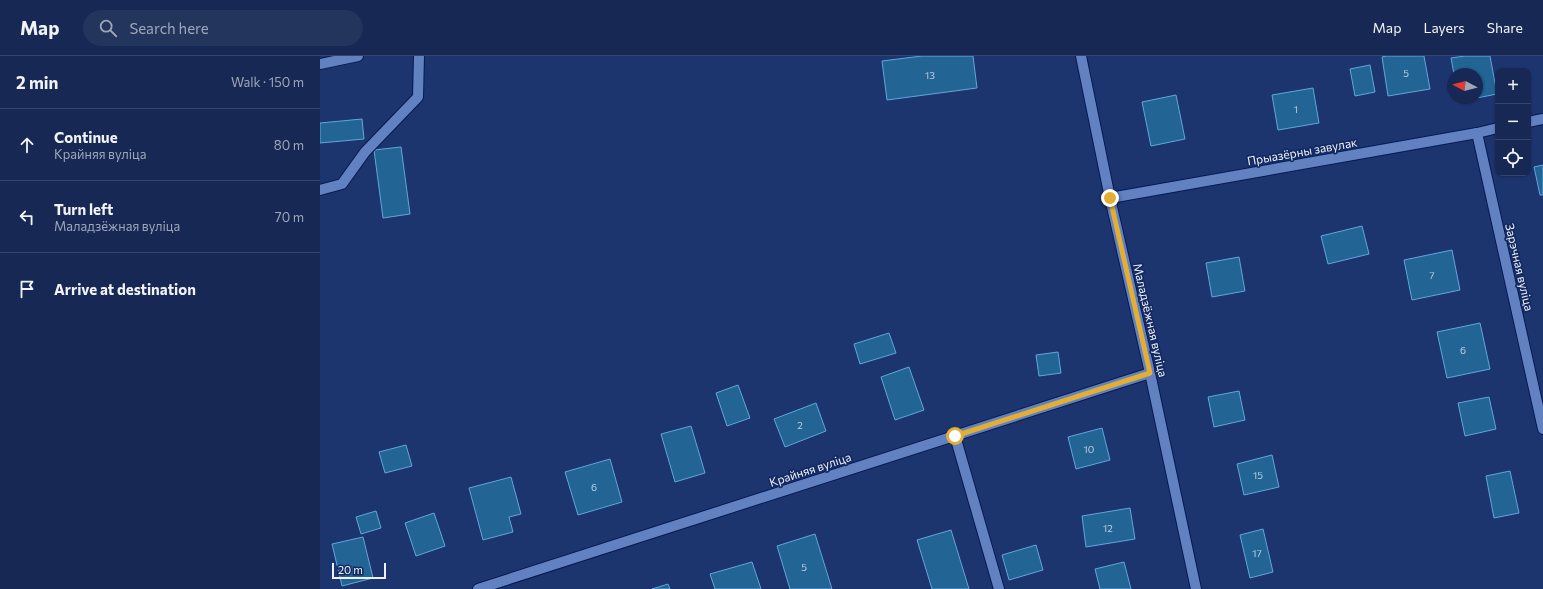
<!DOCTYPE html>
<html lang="en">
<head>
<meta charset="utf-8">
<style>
	body { margin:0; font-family:Commissioner,sans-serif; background:#23345d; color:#f1f3f6 }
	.controls { position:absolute; right:12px; top:12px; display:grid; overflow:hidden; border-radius:8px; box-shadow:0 1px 3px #0004 }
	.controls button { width:36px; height:36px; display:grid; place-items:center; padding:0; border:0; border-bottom:1px solid #35446a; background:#162853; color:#f1f3f6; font:20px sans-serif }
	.compass { position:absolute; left:1127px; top:12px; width:36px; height:36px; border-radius:50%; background:#162853; box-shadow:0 1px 3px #0004; rotate:277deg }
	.scale { position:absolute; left:12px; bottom:10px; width:54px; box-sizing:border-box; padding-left:4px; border:2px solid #eef1f9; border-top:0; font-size:11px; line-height:14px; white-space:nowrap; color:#eef1f9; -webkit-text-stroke:3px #132a63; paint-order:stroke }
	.stop { position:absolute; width:12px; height:12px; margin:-9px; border:3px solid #e2af34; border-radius:50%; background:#fff }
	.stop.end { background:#e2af34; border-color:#fff; box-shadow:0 1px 4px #0008 }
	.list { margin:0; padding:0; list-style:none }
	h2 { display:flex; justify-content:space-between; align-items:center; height:52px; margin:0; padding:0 16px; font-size:17px }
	h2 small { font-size:13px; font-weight:400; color:#9ea6b8 }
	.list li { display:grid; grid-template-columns:26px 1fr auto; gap:12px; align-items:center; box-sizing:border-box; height:72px; padding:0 16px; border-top:1px solid #35446a }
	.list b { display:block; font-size:15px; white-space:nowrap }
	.list p { margin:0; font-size:13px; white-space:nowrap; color:#9ea6b8 }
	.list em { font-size:13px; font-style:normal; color:#9ea6b8 }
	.icon { flex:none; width:22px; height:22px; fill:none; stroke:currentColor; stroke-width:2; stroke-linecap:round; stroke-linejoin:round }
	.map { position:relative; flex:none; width:1223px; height:533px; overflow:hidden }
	header { display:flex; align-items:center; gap:24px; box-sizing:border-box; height:56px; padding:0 20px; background:#162853; border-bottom:1px solid #35446a }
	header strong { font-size:19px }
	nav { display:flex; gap:22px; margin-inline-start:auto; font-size:14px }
	.search { width:280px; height:36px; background:#23345d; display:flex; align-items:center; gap:10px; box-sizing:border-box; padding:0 14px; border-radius:22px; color:#9ea6b8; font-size:15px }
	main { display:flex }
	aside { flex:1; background:#162853 }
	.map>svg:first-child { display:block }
</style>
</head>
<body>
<header>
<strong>Map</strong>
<div class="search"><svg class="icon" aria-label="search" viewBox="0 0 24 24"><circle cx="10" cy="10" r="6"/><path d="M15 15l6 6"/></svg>Search here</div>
<nav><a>Map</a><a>Layers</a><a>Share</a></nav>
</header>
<main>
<aside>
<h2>2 min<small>Walk · 150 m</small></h2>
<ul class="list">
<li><svg class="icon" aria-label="ahead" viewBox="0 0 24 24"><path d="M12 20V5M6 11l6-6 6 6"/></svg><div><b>Continue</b><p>Крайняя вуліца</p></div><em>80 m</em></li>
<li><svg class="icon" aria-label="left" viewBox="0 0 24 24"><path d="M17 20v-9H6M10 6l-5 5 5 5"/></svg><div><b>Turn left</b><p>Маладзёжная вуліца</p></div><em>70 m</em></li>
<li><svg class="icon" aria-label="arrive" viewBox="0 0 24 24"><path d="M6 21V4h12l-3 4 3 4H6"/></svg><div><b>Arrive at destination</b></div></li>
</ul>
</aside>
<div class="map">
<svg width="1223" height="533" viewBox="0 0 1223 533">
	<rect width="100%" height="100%" fill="#1d356f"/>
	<g fill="#226595" stroke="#63a5db">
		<path d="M602 0H653L657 32 567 44 562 5Z"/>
		<path d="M1066 0H1104L1110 33 1068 40 1062 1Z"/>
		<path d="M1145 0H1170L1177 38 1157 42V18H1134L1131 2Z"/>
		<path d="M1050 9 1055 36 1035 40 1030 13Z"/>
		<path d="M993 32 999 67 958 74 952 39Z"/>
		<path d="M856 39 865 83 831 90 822 46Z"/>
		<path d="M42 63 44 83 0 87V67Z"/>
		<path d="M81 91 90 158 63 162 54 94Z"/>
		<path d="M1223 109V139H1220L1214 111Z"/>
		<path d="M1042 170 1049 198 1008 208 1001 180Z"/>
		<path d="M1132 194 1140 234 1092 244 1084 204Z"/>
		<path d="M919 201 925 235 892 241 886 207Z"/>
		<path d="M1160 267 1170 313 1127 322 1117 276Z"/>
		<path d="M569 277 576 297 540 308 534 288Z"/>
		<path d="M738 296 741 317 719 320 716 299Z"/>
		<path d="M589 311 604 354 575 364 561 321Z"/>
		<path d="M418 329 430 362 407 370 396 337Z"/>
		<path d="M919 335 925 364 894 371 888 341Z"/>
		<path d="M1169 341 1176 373 1145 380 1138 347Z"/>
		<path d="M496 347 506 375 465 391 454 363Z"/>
		<path d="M371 370 385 417 355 426 341 378Z"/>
		<path d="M782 372 790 404 756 413 748 381Z"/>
		<path d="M86 389 92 410 65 417 59 396Z"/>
		<path d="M952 399 959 431 924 439 917 408Z"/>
		<path d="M290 403 302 446 258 459 245 416Z"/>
		<path d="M1190 415 1199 457 1174 462 1166 420Z"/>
		<path d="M191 421 201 458 189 461 193 476 163 484 149 432Z"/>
		<path d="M810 452 815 483 766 491 762 460Z"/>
		<path d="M56 455 61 472 41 478 36 461Z"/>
		<path d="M114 457 125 490 96 500 85 467Z"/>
		<path d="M943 473 953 516 930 522 920 479Z"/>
		<path d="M631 474 649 533H612L597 484Z"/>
		<path d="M495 478 512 533H470L457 490Z"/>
		<path d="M43 481 53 522 22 530 12 488Z"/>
		<path d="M716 489 723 514 689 524 682 499Z"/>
		<path d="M432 506 441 533H395L390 518Z"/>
		<path d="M804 506 811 533H780L775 513Z"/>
		<path d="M348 528 350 533H332Z"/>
	</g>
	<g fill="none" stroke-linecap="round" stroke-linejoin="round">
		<defs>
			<g id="minor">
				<path d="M761 0 790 142 830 317 876 533"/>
				<path d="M0 8 38 0"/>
				<path d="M1208 66 1223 63"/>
				<path d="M1157 77 1223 373"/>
				<path d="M0 134 22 128 45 96 98 41 99 0"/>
				<path d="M790 142 1157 77 1178 72"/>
				<path d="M635 380 679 533"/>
				<path d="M158 533 830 317"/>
			</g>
		</defs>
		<use href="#minor" stroke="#061a51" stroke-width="12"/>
		<use href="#minor" stroke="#6281c1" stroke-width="10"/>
	</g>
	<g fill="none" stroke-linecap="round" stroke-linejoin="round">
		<path stroke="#e2af34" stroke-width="5" d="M635 380 830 317 790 142"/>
	</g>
	<g text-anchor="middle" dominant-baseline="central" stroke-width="3.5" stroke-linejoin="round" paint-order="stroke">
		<g font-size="10" fill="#bbcee0">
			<text x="1086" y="17">5</text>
			<text x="610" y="19">13</text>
			<text x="976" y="53">1</text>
			<text x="1112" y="219">7</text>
			<text x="1143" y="294">6</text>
			<text x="480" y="369">2</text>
			<text x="769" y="393">10</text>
			<text x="938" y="419">15</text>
			<text x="274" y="431">6</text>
			<text x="788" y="472">12</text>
			<text x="937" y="497">17</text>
			<text x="484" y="511">5</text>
		</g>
		<g font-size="12" fill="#eef1f9" stroke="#132a63">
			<text transform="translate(982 95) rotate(-10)">Прыазёрны завулак</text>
			<text transform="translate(1200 211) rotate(77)">Зарэчная вуліца</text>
			<text transform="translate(831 264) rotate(77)">Маладзёжная вуліца</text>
			<text transform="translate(490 413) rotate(-18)">Крайняя вуліца</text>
		</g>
	</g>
</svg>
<div class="controls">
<button>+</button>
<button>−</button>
<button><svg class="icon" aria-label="locate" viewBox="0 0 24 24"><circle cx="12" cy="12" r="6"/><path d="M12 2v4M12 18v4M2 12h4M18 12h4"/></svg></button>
</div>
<svg class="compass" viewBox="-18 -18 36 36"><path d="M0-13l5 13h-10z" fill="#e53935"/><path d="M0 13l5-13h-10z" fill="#9ea6b8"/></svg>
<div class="scale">20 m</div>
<div class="stop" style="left:635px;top:380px"></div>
<div class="stop end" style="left:790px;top:142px"></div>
</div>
</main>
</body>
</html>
